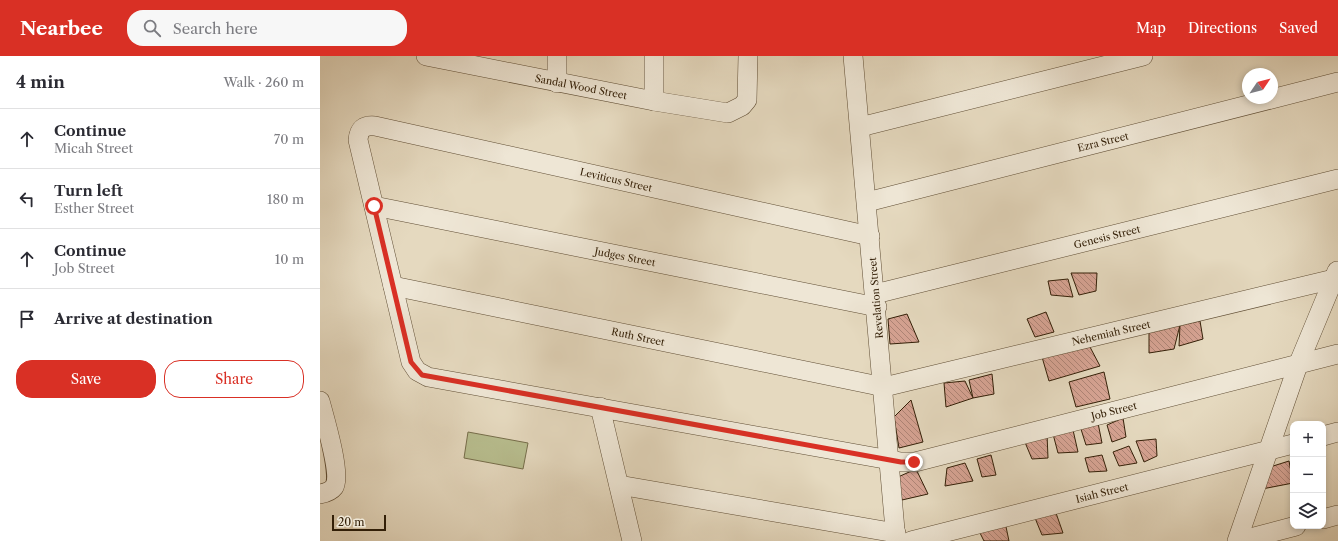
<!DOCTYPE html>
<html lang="en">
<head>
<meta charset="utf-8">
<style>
	body { margin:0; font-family:"Libre Caslon Text",serif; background:#f7f7f7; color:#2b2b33 }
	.controls { position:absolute; right:12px; bottom:12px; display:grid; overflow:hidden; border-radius:8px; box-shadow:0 2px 6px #0003 }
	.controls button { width:36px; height:36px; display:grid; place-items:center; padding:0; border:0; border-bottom:1px solid #e1e1e2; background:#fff; color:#2b2b33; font:20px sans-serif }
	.compass { position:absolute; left:922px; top:12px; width:36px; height:36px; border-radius:50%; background:#fff; box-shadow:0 2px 6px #0003; rotate:55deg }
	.scale { position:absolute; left:12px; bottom:10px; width:54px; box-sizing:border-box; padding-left:4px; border:2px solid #331f07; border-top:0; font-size:11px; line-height:14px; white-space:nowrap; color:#331f07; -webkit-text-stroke:3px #eee6d5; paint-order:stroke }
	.stop { position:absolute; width:12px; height:12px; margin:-9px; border:3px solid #d93025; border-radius:50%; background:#fff }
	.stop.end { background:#d93025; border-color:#fff; box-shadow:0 1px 4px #0008 }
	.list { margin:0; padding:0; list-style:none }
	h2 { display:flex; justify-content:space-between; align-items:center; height:52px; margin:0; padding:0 16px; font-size:17px }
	h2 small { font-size:13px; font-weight:400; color:#7c7c81 }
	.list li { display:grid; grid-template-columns:26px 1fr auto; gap:12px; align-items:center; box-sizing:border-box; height:60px; padding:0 16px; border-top:1px solid #e1e1e2 }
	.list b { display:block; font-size:15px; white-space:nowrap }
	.list p { margin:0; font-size:13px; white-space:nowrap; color:#7c7c81 }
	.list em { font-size:13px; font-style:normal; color:#7c7c81 }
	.actions { display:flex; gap:8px; padding:12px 16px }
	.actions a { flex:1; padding:9px 0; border:1px solid #d93025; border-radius:16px; text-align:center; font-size:14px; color:#d93025 }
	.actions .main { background:#d93025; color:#fff }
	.icon { flex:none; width:22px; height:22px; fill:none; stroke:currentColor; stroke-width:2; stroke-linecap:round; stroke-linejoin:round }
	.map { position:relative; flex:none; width:1018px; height:485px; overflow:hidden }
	header { display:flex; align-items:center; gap:24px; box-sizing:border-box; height:56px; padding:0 20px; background:#d93025; color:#fff }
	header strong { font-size:19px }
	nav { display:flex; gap:22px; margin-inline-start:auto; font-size:14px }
	.search { width:280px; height:36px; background:#f7f7f7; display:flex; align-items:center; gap:10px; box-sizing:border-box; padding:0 14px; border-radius:16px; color:#7c7c81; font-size:15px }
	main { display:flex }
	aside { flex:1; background:#fff }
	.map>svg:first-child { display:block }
</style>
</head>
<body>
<header>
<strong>Nearbee</strong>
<div class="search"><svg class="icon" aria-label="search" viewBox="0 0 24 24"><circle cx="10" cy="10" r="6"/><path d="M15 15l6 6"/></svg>Search here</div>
<nav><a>Map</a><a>Directions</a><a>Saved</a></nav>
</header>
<main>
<aside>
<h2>4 min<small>Walk · 260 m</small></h2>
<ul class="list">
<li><svg class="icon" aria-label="ahead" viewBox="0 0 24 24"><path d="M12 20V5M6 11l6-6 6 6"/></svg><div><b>Continue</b><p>Micah Street</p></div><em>70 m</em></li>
<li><svg class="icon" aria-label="left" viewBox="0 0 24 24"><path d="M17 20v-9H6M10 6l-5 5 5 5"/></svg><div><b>Turn left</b><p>Esther Street</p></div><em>180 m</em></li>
<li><svg class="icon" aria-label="ahead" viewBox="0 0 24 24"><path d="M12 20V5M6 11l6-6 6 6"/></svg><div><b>Continue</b><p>Job Street</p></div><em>10 m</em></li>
<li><svg class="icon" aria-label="arrive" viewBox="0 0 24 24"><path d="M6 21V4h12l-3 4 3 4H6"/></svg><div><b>Arrive at destination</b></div></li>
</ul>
<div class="actions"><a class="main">Save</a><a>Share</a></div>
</aside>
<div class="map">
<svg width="1018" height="485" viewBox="0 0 1018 485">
	<defs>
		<pattern id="building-back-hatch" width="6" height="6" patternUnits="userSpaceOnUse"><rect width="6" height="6" fill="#d6a393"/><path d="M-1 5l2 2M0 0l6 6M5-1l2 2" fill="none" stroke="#ae8476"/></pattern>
	</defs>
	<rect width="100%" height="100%" fill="#e5d9bf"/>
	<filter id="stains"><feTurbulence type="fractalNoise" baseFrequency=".005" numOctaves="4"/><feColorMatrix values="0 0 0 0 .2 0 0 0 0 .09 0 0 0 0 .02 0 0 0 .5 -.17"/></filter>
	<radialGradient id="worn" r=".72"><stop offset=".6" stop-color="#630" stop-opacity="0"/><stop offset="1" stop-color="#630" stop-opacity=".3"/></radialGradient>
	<path fill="#b8be8f" stroke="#766e4b" d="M148 376 208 387 203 413 144 402Z"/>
	<g fill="url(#building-back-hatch)" stroke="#331f07">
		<path d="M751 217H777L776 235 759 239Z"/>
		<path d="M748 223 753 241 731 239 728 225Z"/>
		<path d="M726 256 734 276 715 281 707 263Z"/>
		<path d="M587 258 599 286 570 288 568 263Z"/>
		<path d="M880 265 883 283 859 290 860 269Z"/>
		<path d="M860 269 854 293 829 297V275Z"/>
		<path d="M770 291 780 310 729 325 722 301Z"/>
		<path d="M784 316 790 343 756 351 749 326Z"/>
		<path d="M672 318 674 338 653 342 649 324Z"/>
		<path d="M645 325 653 342 626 351 624 327Z"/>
		<path d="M591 344 603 386 579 392 574 361Z"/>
		<path d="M803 362 806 381 792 386 787 369Z"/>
		<path d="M778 367 782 387 766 389 760 370Z"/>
		<path d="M753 374 758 396 738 397 733 378Z"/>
		<path d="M727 378 728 402 712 403 704 384Z"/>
		<path d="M836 383 837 400 824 406 816 385Z"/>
		<path d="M809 390 817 407 799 410 793 396Z"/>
		<path d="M671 399 676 419 662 421 657 403Z"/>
		<path d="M782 399 787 415 769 416 765 402Z"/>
		<path d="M969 405 973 427 942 433 950 411Z"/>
		<path d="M645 407 653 425 625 430 627 412Z"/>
		<path d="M596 413 608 438 582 444 578 421Z"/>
		<path d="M736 457 743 477 722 479 715 462Z"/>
		<path d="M685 466 689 485H664L658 473Z"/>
	</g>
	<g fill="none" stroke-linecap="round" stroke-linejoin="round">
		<defs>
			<g id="minor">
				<path d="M106 0 334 45 408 57 422 50 427 44 428 0"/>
				<path d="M237 0V27"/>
				<path d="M533 0 576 485"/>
				<path d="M334 45V0"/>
				<path d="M540 71 823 0"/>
				<path d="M547 146 1018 26"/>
				<path d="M54 150 557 251"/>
				<path d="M550 180 55 70C44 69 39 73 38 84L91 306 97 315 108 321 581 406H595L1018 298"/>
				<path d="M73 230 564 331 1018 222"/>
				<path d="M555 238 1018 123"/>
				<path d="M0 345C4 360 22 420 14 431 11 435 5 437 0 438"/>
				<path d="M280 351 312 485"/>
				<path d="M1003 380 1018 376"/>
				<path d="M299 429 576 477"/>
				<path d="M1003 463 1018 459"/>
				<path d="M591 485 973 388"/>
				<path d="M917 485 978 309 1017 215"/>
				<path d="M919 485 976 470"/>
			</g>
		</defs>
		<use href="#minor" stroke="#604e35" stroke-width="20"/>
		<use href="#minor" stroke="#eee6d5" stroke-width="19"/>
	</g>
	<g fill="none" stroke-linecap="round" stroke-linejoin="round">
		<path stroke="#d93025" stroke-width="5" d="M54 150 91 306 102 319 581 406H594"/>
	</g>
	<g text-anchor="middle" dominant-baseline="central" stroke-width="3.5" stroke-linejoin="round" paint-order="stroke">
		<g font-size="10" fill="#331f07" stroke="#eee6d5">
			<text transform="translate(261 31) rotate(11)">Sandal Wood Street</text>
			<text transform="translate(783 86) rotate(-14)">Ezra Street</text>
			<text transform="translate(296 124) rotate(13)">Leviticus Street</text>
			<text transform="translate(787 181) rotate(-14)">Genesis Street</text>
			<text transform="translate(305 201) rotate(11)">Judges Street</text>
			<text transform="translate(556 242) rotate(-95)">Revelation Street</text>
			<text transform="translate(791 277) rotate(-13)">Nehemiah Street</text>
			<text transform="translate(318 281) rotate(12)">Ruth Street</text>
			<text transform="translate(794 355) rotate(-14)">Job Street</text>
			<text transform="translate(782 437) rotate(-14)">Isiah Street</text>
		</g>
	</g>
	<rect width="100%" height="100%" filter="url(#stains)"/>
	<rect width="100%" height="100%" fill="url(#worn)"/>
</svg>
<div class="controls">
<button>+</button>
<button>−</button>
<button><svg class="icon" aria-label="layers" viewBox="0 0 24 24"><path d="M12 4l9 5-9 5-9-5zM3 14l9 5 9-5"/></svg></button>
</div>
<svg class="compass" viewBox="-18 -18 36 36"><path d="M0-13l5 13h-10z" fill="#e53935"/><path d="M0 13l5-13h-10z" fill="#7c7c81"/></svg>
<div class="scale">20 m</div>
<div class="stop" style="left:54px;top:150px"></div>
<div class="stop end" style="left:594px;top:406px"></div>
</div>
</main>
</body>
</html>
